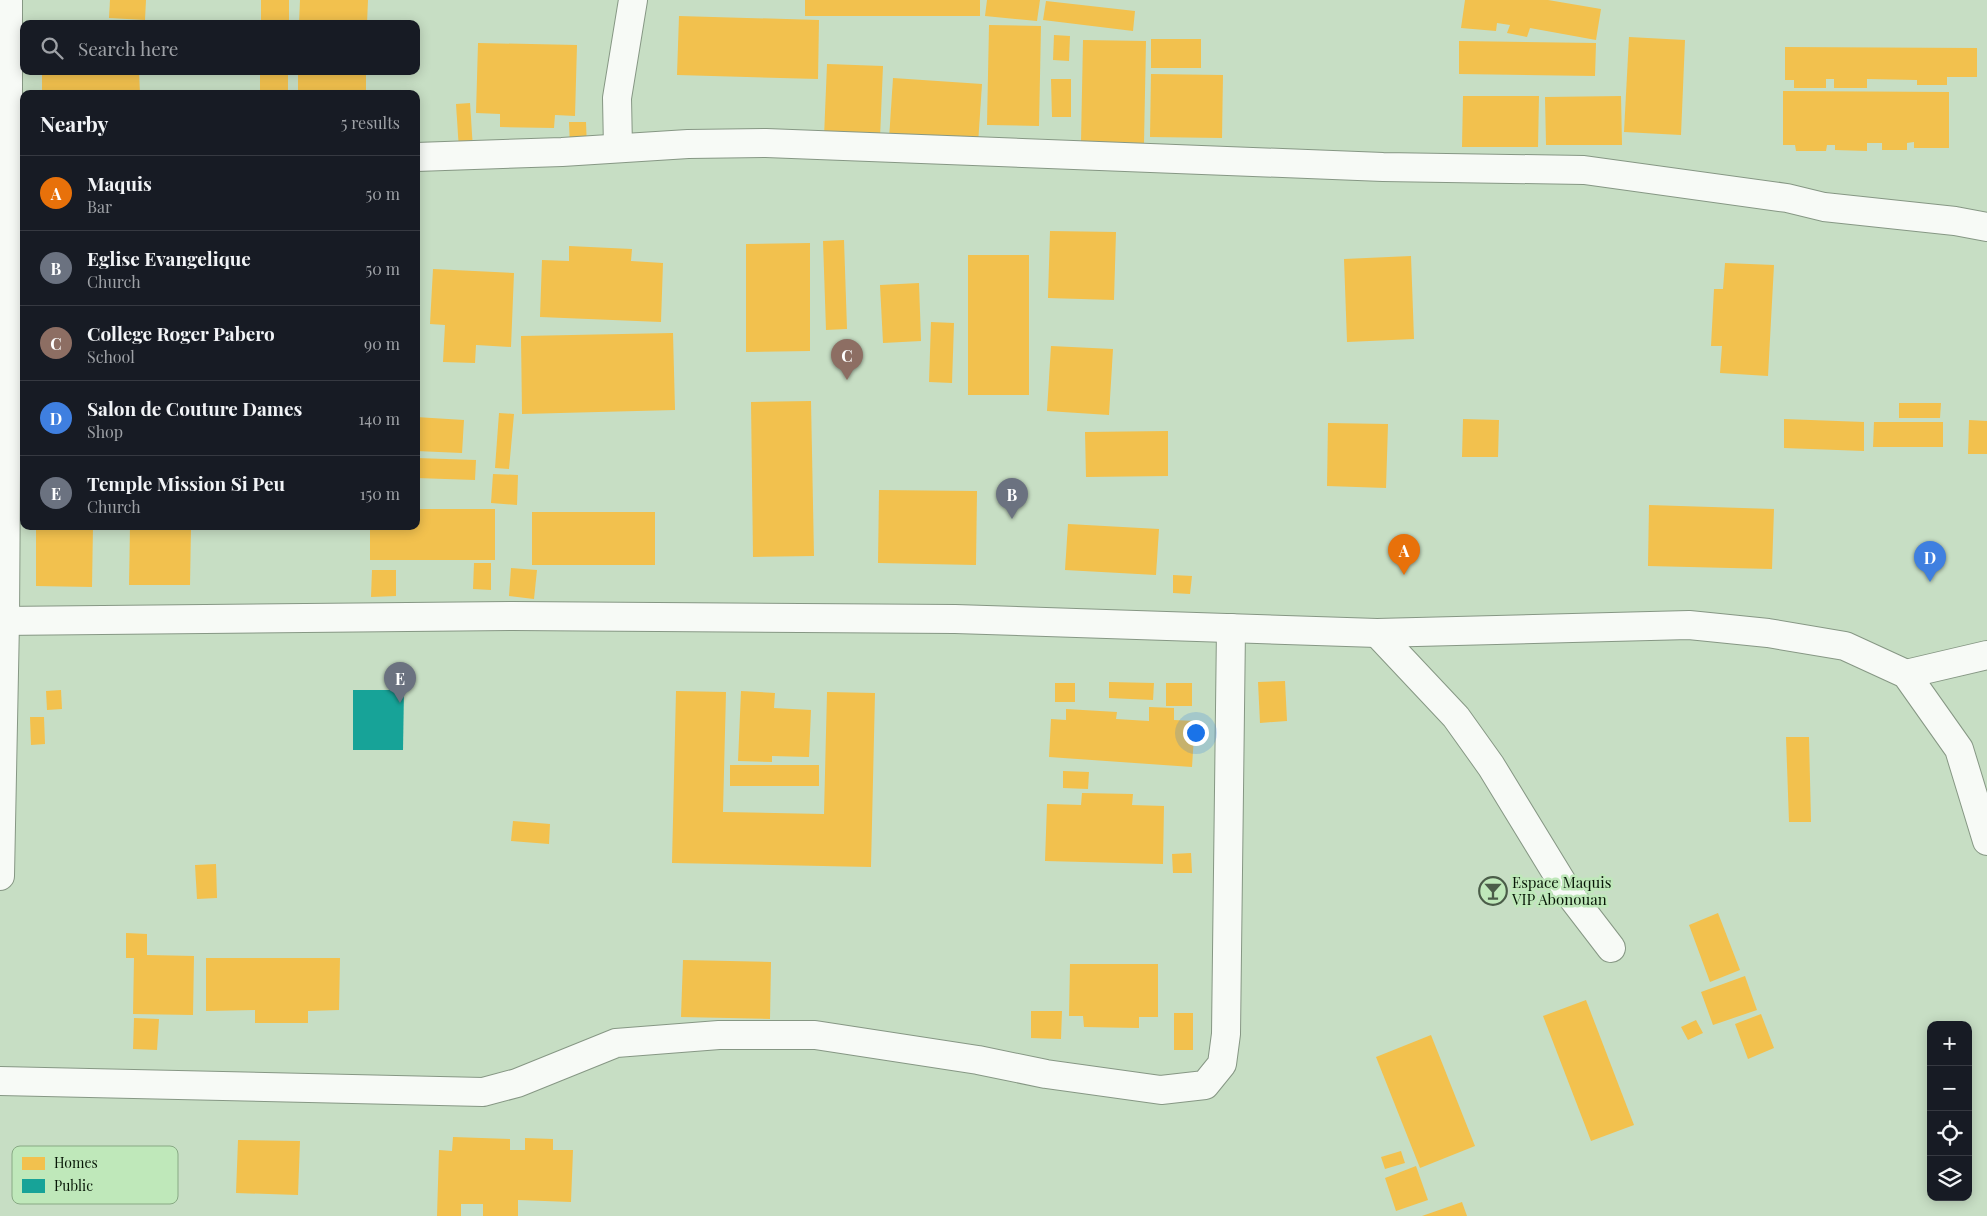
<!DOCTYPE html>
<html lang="en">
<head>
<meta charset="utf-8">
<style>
	body { margin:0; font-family:"Playfair Display",serif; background:#20242c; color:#f1f3f6 }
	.controls { position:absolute; right:15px; bottom:15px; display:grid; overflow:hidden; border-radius:10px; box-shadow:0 2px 12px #0003 }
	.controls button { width:45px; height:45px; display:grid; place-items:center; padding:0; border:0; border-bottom:1px solid #363941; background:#171b24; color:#f1f3f6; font:25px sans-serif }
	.you { position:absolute; left:1195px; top:732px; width:18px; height:18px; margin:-12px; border:4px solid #fff; border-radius:50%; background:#1a73e8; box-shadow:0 0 0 8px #1a73e833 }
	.badge { display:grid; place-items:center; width:32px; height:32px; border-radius:50%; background:#a6b0a8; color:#fff; font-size:16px; font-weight:700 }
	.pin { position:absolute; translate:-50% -41px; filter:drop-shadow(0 1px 2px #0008) }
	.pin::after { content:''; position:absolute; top:26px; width:18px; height:15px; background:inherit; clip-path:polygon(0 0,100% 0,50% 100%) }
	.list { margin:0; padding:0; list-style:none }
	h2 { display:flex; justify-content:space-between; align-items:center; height:65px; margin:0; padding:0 20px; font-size:21px }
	h2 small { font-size:16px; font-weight:400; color:#9ea1a6 }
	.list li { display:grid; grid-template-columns:32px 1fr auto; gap:15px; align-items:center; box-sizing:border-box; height:75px; padding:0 20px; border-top:1px solid #363941 }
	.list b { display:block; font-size:19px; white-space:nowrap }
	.list p { margin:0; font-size:16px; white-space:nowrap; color:#9ea1a6 }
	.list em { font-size:16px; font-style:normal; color:#9ea1a6 }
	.icon { flex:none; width:28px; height:28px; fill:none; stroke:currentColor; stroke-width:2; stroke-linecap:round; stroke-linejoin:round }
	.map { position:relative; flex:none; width:1987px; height:1216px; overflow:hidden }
	.search { position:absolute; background:#171b24; box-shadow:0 2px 12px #0003; left:20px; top:20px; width:400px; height:55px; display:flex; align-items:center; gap:12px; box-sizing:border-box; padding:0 18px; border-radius:10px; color:#9ea1a6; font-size:19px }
	.panel { position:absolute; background:#171b24; box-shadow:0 2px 12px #0003; left:20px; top:90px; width:400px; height:440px; border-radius:10px }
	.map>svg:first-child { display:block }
</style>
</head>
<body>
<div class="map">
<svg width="1987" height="1216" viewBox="0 0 1987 1216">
	<rect width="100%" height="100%" fill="#c7dec4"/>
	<g fill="#f2c14e">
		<path d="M110 0H146L145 20 109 18Z"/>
		<rect x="261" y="0" width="28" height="24"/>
		<path d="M300 0H368L367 24H299Z"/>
		<rect x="805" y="0" width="175" height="16"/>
		<path d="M987 0H1040L1037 21 985 16Z"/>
		<path d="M1465 0H1548L1601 9 1596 40 1530 28 1527 37 1507 33 1510 25 1497 23 1496 31 1461 28Z"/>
		<path d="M1046 1 1135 11 1133 31 1043 20Z"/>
		<path d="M679 16 819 20 818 79 677 75Z"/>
		<path d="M989 25 1041 26 1039 126 987 125Z"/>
		<path d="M1054 35 1070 36 1069 61 1053 60Z"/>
		<path d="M1629 37 1685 40 1681 135 1624 132Z"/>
		<rect x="1151" y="39" width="50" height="29"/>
		<path d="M1083 40 1146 41 1144 143 1081 142Z"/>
		<path d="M1459 41 1596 43 1595 76 1459 74Z"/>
		<path d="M478 43 577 45 575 116 555 115 554 128 500 127V114L476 113Z"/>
		<path d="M1785 47 1977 48V77H1947V85H1917V80L1867 79V88H1834V79H1826V88H1794V80H1785Z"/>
		<path d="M827 64 883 66 880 138 824 137Z"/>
		<path d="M139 71 140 94H42V75Z"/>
		<rect x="260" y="71" width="28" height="23"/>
		<rect x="298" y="71" width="68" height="23"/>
		<path d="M1151 74 1223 75 1222 138 1150 137Z"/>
		<path d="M893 78 982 84 978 144 889 139Z"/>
		<path d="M1051 79H1071V117H1052Z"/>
		<path d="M1783 91 1949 92V148H1914V142L1907 143V150H1882V143H1867V151L1835 150V145H1827L1826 151H1796L1795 145H1783Z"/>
		<path d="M1463 96H1539L1538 147H1462Z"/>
		<path d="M1621 96 1622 145H1546L1545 97Z"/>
		<path d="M470 103 473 149 459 150 456 104Z"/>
		<path d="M569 122H586L587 149H570Z"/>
		<path d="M1050 231 1116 232 1114 300 1048 298Z"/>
		<path d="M844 240 847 329 826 330 823 241Z"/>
		<path d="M810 243V351L746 352V244Z"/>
		<path d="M569 246 632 249 631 261 663 263 661 322 540 317 542 260 569 261Z"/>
		<rect x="968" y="255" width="61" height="140"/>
		<path d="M1411 256 1414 339 1347 342 1344 259Z"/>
		<path d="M1725 263 1774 265 1768 376 1720 373 1722 346H1711L1714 289H1723Z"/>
		<path d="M433 269 514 273 511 347 476 345 475 363 443 362 445 325 430 324Z"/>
		<path d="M919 283 921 341 883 343 880 285Z"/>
		<path d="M931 322 954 323 952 383 929 382Z"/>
		<path d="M673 333 675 410 522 414 521 336Z"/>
		<path d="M1051 346 1113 349 1109 415 1047 411Z"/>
		<path d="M811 401 814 556 753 557 751 402Z"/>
		<path d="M1899 403H1941L1940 418H1899Z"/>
		<path d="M499 413 514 414 509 469 495 468Z"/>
		<path d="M416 417 464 420 462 453 416 451Z"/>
		<path d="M1463 419 1499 420 1498 457H1462Z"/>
		<path d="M1784 419 1864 422V451L1784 448Z"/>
		<path d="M1969 420 1987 421V454H1968Z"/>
		<path d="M1874 422H1943V447H1873Z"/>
		<path d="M1328 423 1388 424 1386 488 1327 486Z"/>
		<path d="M1168 431V476L1086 477 1085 432Z"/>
		<path d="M416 458 476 460 475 480 416 478Z"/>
		<path d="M493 474 518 475 517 505 491 503Z"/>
		<path d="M879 490 977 491 976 565 878 563Z"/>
		<path d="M1649 505 1774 509 1772 569 1648 566Z"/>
		<path d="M416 509H495V560H370V526H416Z"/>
		<rect x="532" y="512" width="123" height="53"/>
		<path d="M1068 524 1159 529 1156 575 1065 570Z"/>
		<path d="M36 526H93L92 587 36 586Z"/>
		<path d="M130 526H191L190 585H129Z"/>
		<path d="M474 563H491V590L473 589Z"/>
		<path d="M511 568 537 570 534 599 509 596Z"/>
		<path d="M372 570H396V596L371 597Z"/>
		<path d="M1173 575 1192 576 1190 594 1173 593Z"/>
		<path d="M1285 681 1287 721 1260 723 1258 682Z"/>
		<path d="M1109 682 1154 683 1153 700 1109 698Z"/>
		<rect x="1055" y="683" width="20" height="19"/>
		<rect x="1166" y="683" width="26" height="23"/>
		<path d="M61 690 62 709 47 710 46 691Z"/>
		<path d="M676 691 726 692 723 812 824 814 827 692 875 693 871 867 672 863Z"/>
		<path d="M741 691 775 693 774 708 811 710 809 757 772 756V762L738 761Z"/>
		<path d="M1149 707 1174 708V720L1195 721 1192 767 1049 757 1051 719 1066 720V709L1117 712 1116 719 1149 721Z"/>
		<path d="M30 717H44L45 744 31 745Z"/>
		<path d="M1786 737H1809L1811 822H1789Z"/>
		<rect x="730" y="765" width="89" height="21"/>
		<path d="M1063 771 1089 772 1088 789 1063 788Z"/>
		<path d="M1082 793 1133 794 1132 805 1164 806 1163 864 1045 861 1047 804 1081 805Z"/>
		<path d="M513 821 550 824 549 844 511 841Z"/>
		<path d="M1191 853 1192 873H1173L1172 854Z"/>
		<path d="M216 864 217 898 197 899 195 865Z"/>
		<path d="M1718 913 1740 970 1710 982 1689 925Z"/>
		<path d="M126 933 147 934V955L194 956 193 1015 133 1014 134 958H126Z"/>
		<path d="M206 958H340L339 1010 308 1011V1023H255V1010L206 1011Z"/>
		<path d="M683 960 771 962 770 1019 681 1017Z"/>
		<path d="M1070 964H1158V1017H1139V1028L1084 1027 1083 1016H1069Z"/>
		<path d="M1745 976 1757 1010 1713 1025 1701 992Z"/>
		<path d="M1586 1000 1634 1125 1591 1141 1543 1016Z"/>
		<path d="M1031 1011H1062L1061 1039 1031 1038Z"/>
		<rect x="1174" y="1013" width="19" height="37"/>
		<path d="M1761 1014 1774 1048 1748 1059 1735 1024Z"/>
		<path d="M134 1018 159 1019 157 1050 133 1049Z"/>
		<path d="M1696 1020 1703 1033 1688 1040 1681 1027Z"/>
		<path d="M1431 1035 1475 1146 1420 1168 1376 1057Z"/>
		<path d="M453 1137 510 1139V1150H525V1138L553 1139V1150H573L571 1202 518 1200V1216H483V1204H461V1216H437L439 1150 452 1151Z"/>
		<path d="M238 1140 300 1141 298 1195 236 1193Z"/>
		<path d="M1401 1151 1405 1163 1385 1169 1381 1157Z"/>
		<path d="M1416 1166 1428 1200 1396 1211 1385 1178Z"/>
		<path d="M1462 1202 1467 1216H1422Z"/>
	</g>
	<path fill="#17a398" d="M353 690H404L403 750H353Z"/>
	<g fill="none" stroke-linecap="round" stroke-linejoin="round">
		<defs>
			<g id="minor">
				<path d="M618 148 617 98 633 0"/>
				<path d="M416 157 562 152 688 144 766 143 1383 167 1584 170 1787 198 1824 207 1955 221 1987 227"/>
				<path d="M0 170H8V0"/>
				<path d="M0 621 513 616 955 619 1377 633 1689 625 1768 633 1845 646 1906 674 1959 749 1987 841"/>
				<path d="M1377 633 1456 717 1491 766 1568 892 1611 948"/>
				<path d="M1906 674 1987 655"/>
				<path d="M0 876 5 621 8 170 24 169"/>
				<path d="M0 1081 483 1092 517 1083 616 1043 719 1035H815L978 1060 1046 1074 1161 1090 1205 1085 1222 1064 1226 1034 1231 628"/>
			</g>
		</defs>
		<use href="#minor" stroke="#869784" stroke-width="30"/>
		<use href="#minor" stroke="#f7faf6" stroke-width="28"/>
	</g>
	<defs>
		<symbol id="bar-ring" viewBox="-11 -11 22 22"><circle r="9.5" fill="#bfe8ba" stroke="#4b5d49" stroke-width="1.5"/><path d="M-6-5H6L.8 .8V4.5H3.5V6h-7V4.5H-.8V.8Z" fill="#4b5d49"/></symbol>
	</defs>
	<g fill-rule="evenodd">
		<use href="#bar-ring" x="1477" y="875" width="32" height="32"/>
	</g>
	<g text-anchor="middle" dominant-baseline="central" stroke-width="5" stroke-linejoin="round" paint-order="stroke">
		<g font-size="15" fill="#081707" stroke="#bfe8ba" text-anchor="start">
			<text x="1512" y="882">Espace Maquis<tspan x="1512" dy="17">VIP Abonouan</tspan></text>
		</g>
	</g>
	<rect x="12" y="1146" width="166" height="58" rx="8" fill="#bfe8ba" stroke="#88a984" stroke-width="1"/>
	<rect x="22" y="1157" width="23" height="13" fill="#f2c14e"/>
	<rect x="22" y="1179" width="23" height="14" fill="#17a398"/>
	<g font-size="14" fill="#081707">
		<text x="54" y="1168">Homes</text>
		<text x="54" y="1191">Public</text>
	</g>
</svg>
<div class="controls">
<button>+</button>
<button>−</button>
<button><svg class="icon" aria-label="locate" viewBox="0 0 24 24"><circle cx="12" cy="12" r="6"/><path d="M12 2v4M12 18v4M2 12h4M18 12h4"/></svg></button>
<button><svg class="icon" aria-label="layers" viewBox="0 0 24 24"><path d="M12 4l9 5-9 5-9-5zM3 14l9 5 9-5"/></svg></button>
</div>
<div class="you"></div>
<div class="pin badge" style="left:1404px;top:575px;background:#e8710a">A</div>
<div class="pin badge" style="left:1012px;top:519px;background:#6b7280">B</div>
<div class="pin badge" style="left:847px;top:380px;background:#8d6e63">C</div>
<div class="pin badge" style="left:1930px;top:582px;background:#3f7fe0">D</div>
<div class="pin badge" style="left:400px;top:703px;background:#6b7280">E</div>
<div class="search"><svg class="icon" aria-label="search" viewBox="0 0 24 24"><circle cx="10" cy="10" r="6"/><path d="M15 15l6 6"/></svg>Search here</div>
<section class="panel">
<h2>Nearby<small>5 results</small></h2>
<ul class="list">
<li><span class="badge" style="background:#e8710a">A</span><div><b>Maquis</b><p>Bar</p></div><em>50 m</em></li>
<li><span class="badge" style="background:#6b7280">B</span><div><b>Eglise Evangelique</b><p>Church</p></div><em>50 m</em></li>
<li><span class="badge" style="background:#8d6e63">C</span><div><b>College Roger Pabero</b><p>School</p></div><em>90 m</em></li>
<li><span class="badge" style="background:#3f7fe0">D</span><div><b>Salon de Couture Dames</b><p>Shop</p></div><em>140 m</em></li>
<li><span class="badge" style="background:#6b7280">E</span><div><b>Temple Mission Si Peu</b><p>Church</p></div><em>150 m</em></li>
</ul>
</section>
</div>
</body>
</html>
